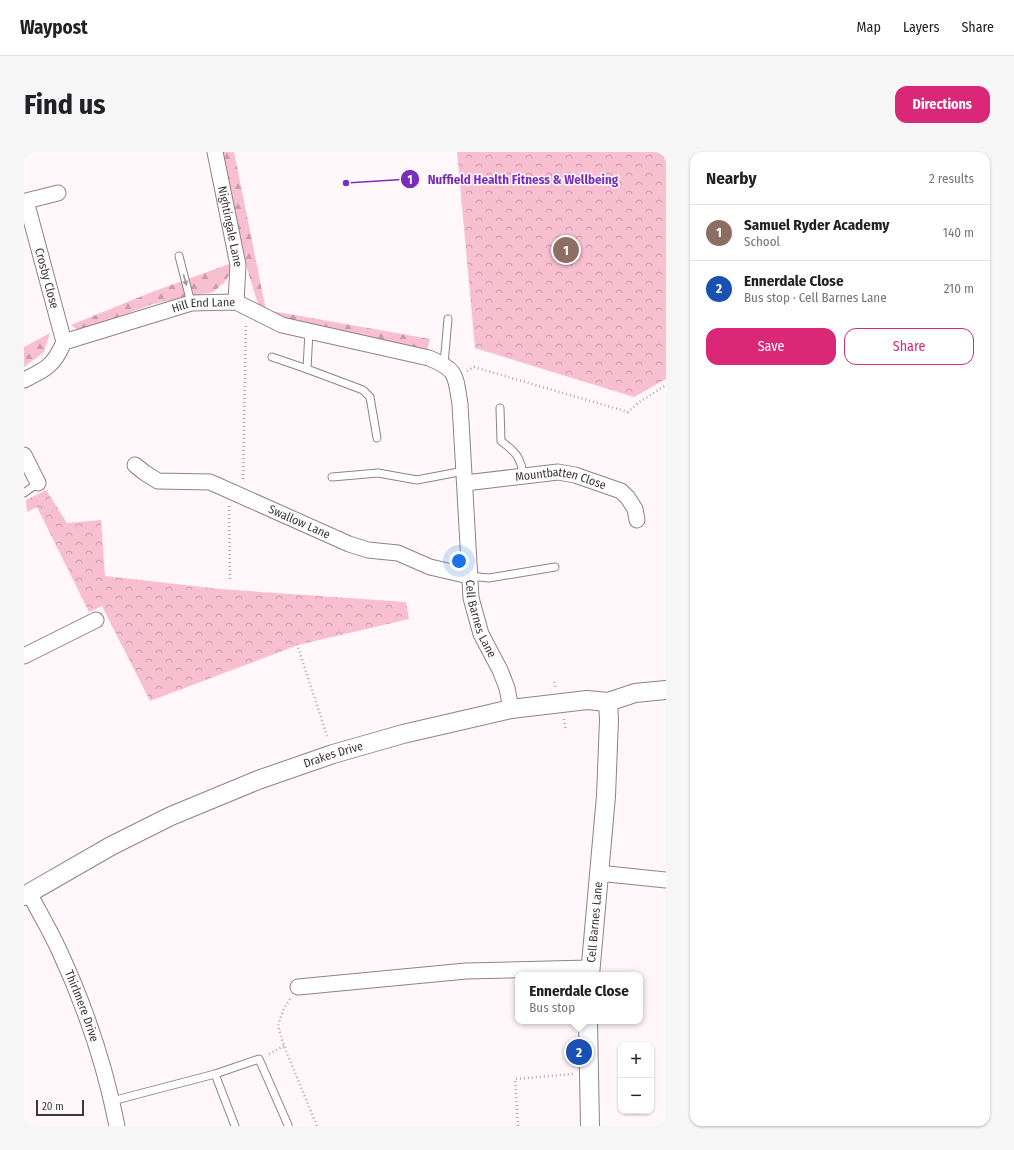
<!DOCTYPE html>
<html lang="en">
<head>
<meta charset="utf-8">
<style>
	body { margin:0; font-family:"Fira Sans Condensed",sans-serif; background:#f6f6f6; color:#202124 }
	.controls { position:absolute; right:12px; bottom:12px; display:grid; overflow:hidden; border-radius:8px; box-shadow:0 1px 3px #0004 }
	.controls button { width:36px; height:36px; display:grid; place-items:center; padding:0; border:0; border-bottom:1px solid #e0e0e0; background:#fff; color:#202124; font:20px sans-serif }
	.scale { position:absolute; left:12px; bottom:10px; width:48px; box-sizing:border-box; padding-left:4px; border:2px solid #3e3739; border-top:0; font-size:11px; line-height:14px; white-space:nowrap; color:#3e3739; -webkit-text-stroke:3px #fff; paint-order:stroke }
	.you { position:absolute; left:435px; top:409px; width:14px; height:14px; margin:-10px; border:3px solid #fff; border-radius:50%; background:#1a73e8; box-shadow:0 0 0 6px #1a73e833 }
	.badge { display:grid; place-items:center; width:26px; height:26px; border-radius:50%; background:#db2777; color:#fff; font-size:13px; font-weight:700 }
	.pin { position:absolute; translate:-50% -50%; border:2px solid #fff; box-shadow:0 1px 4px #0006 }
	.popup { position:absolute; left:491px; top:820px; width:128px; height:52px; box-sizing:border-box; display:grid; place-content:center; border-radius:8px; background:#fff; filter:drop-shadow(0 1px 3px #0005); font-size:13px; white-space:nowrap; color:#757577 }
	.popup b { font-size:15px; color:#202124 }
	.popup::after { content:''; position:absolute; left:50%; top:100%; margin-left:-8px; border:8px solid transparent; border-top-color:#fff }
	.list { margin:0; padding:0; list-style:none }
	h2 { display:flex; justify-content:space-between; align-items:center; height:52px; margin:0; padding:0 16px; font-size:17px }
	h2 small { font-size:13px; font-weight:400; color:#757577 }
	.list li { display:grid; grid-template-columns:26px 1fr auto; gap:12px; align-items:center; box-sizing:border-box; height:56px; padding:0 16px; border-top:1px solid #e0e0e0 }
	.list b { display:block; font-size:15px; white-space:nowrap }
	.list p { margin:0; font-size:13px; white-space:nowrap; color:#757577 }
	.list em { font-size:13px; font-style:normal; color:#757577 }
	.actions { display:flex; gap:8px; padding:12px 16px }
	.actions a { flex:1; padding:9px 0; border:1px solid #db2777; border-radius:12px; text-align:center; font-size:14px; color:#db2777 }
	.actions .main { background:#db2777; color:#fff }
	.map { position:relative; flex:none; width:642px; height:974px; overflow:hidden; border-radius:12px }
	header { display:flex; align-items:center; gap:24px; box-sizing:border-box; height:56px; padding:0 20px; background:#fff; border-bottom:1px solid #e0e0e0 }
	header strong { font-size:19px }
	nav { display:flex; gap:22px; margin-inline-start:auto; font-size:14px }
	.intro { display:flex; align-items:center; justify-content:space-between; box-sizing:border-box; height:96px; padding:0 24px }
	h1 { margin:0; font-size:28px }
	.button { padding:10px 18px; border-radius:12px; background:#db2777; color:#fff; font-size:14px; font-weight:700 }
	main { display:flex; gap:24px; padding:0 24px }
	aside { flex:1; background:#fff; border-radius:12px; box-shadow:0 1px 3px #0004 }
	.map>svg:first-child { display:block }
</style>
</head>
<body>
<header>
<strong>Waypost</strong>
<nav><a>Map</a><a>Layers</a><a>Share</a></nav>
</header>
<div class="intro"><h1>Find us</h1><a class="button">Directions</a></div>
<main>
<div class="map">
<svg width="642" height="974" viewBox="0 0 642 974">
	<defs>
		<pattern id="forest-firs" width="22" height="20" patternUnits="userSpaceOnUse"><rect width="22" height="20" fill="#f8bfd0"/><path d="M5 1l3.5 6h-7zM16 11l3.5 6h-7z" fill="#ca9caa"/></pattern>
		<pattern id="park-crowns" width="20" height="18" patternUnits="userSpaceOnUse"><rect width="20" height="18" fill="#f8bfd0"/><path d="M2 6a3 3 0 1 1 6 0M12 15a3 3 0 1 1 6 0" fill="none" stroke="#ca9caa"/></pattern>
	</defs>
	<rect width="100%" height="100%" fill="#fff7f9"/>
	<g fill="url(#forest-firs)">
		<path d="M197 0H210L242 158 406 187 403 198 251 167 236 159 223 116Z"/>
		<path d="M208 111 206 122 200 131 189 140 129 152 55 179 47 173 128 140Z"/>
		<path d="M26 181 20 200 0 215V195Z"/>
	</g>
	<g fill="url(#park-crowns)">
		<path d="M433 0H642V227L610 245 451 196Z"/>
		<path d="M22 338 43 371 77 368 81 424 196 437 382 450 385 467 274 493 126 549 78 454 65 460 13 355 3 360 2 348Z"/>
	</g>
	<g fill="none" stroke-linecap="round" stroke-linejoin="round">
		<defs>
			<g id="service">
				<path d="M155 104 167 151"/>
				<path d="M285 179 283 217 339 238 346 245 353 286"/>
				<path d="M248 205 283 217"/>
				<path d="M420 212 424 167"/>
				<path d="M476 256 477 289C493 301 496 305 500 324"/>
				<path d="M308 325 354 321 393 328 440 319"/>
				<path d="M0 341 14 331"/>
				<path d="M445 424 465 426 531 415"/>
				<path d="M191 922 211 974"/>
				<path d="M88 949 191 922 235 907 264 973"/>
			</g>
			<g id="minor">
				<path id="s1" d="M191 0 214 113 212 150"/>
				<path id="s2" d="M34 41 2 49 40 190"/>
				<path id="s3" d="M0 228C23 217 30 213 40 190L167 151 212 150 258 173 405 206C434 218 431 223 436 252L447 446 457 482 476 518 483 536 487 557"/>
				<path d="M0 303 14 331"/>
				<path id="s4" d="M111 313 121 321 134 329 186 330 325 392 344 398 374 401 406 415 445 424"/>
				<path id="s5" d="M441 331 534 320 551 323 597 339 604 346 611 357 613 368"/>
				<path d="M0 504 72 468"/>
				<path d="M574 721 642 728"/>
				<path id="s6" d="M5 741C15 760 26 778 35 798 61 854 81 913 93 974"/>
				<path d="M274 835 442 819 566 816"/>
			</g>
			<g id="tertiary">
				<path id="s7" d="M0 744 87 694 147 664 234 628 309 602 379 582 487 557 563 548 584 550 611 541 642 538"/>
				<path id="s8" d="M566 823 582 644 585 568 584 550"/>
				<path d="M564 869 566 974"/>
			</g>
		</defs>
		<use href="#service" stroke="#928185" stroke-width="9"/>
		<use href="#minor" stroke="#928185" stroke-width="17"/>
		<use href="#tertiary" stroke="#928185" stroke-width="20"/>
		<g stroke="#aea7a9" stroke-width="2.5" stroke-dasharray="1 3" stroke-linecap="butt">
			<path d="M443 219 450 215 604 260 614 251 642 233"/>
			<path d="M219 327 222 172"/>
			<path d="M205 354 206 428"/>
			<path d="M273 492 304 587"/>
			<path d="M530 530 532 536"/>
			<path d="M540 567 542 579"/>
			<path d="M266 847 259 858 254 874 260 894 293 974"/>
			<path d="M245 902 260 894"/>
			<path d="M494 974 491 927 549 922"/>
		</g>
		<use href="#service" stroke="#fff" stroke-width="7"/>
		<use href="#minor" stroke="#fff" stroke-width="15"/>
		<use href="#tertiary" stroke="#fff" stroke-width="18"/>
	</g>
	<defs><path id="oneway-solid" d="M-6-.8H1V-3.2L6.5 0L1 3.2V.8H-6Z"/></defs>
	<use fill="#9e9b9c" href="#oneway-solid" transform="translate(161 128) rotate(75)"/>
	<g text-anchor="middle" dominant-baseline="central" stroke-width="3" stroke-linejoin="round" paint-order="stroke">
		<g font-size="12" fill="#3e3739" stroke="#fff">
			<text stroke="none"><textPath href="#s1" startOffset="76">Nightingale Lane</textPath></text>
			<text stroke="none"><textPath href="#s2" startOffset="113">Crosby Close</textPath></text>
			<text stroke="none"><textPath href="#s3" startOffset="202">Hill End Lane</textPath></text>
			<text stroke="none"><textPath href="#s5" startOffset="97">Mountbatten Close</textPath></text>
			<text stroke="none"><textPath href="#s4" startOffset="178">Swallow Lane</textPath></text>
			<text stroke="none"><textPath href="#s3" startOffset="714">Cell Barnes Lane</textPath></text>
			<text stroke="none"><textPath href="#s7" startOffset="341">Drakes Drive</textPath></text>
			<text stroke="none"><textPath href="#s8" startOffset="53">Cell Barnes Lane</textPath></text>
			<text stroke="none"><textPath href="#s6" startOffset="125">Thirlmere Drive</textPath></text>
		</g>
	</g>
	<path fill="none" stroke="#7b2cbf" stroke-width="1.5" d="M322 31L386 27"/>
	<g fill="#7b2cbf" stroke="#fff" stroke-width="1.5">
		<circle cx="322" cy="31" r="4"/>
		<circle cx="386" cy="27" r="10"/>
	</g>
	<g font-size="12" text-anchor="middle" font-weight="bold" fill="#fff">
		<text x="386" y="32">1</text>
	</g>
	<g font-size="13" text-anchor="middle" font-weight="bold" fill="#7b2cbf" stroke="#fff" stroke-width="3" stroke-linejoin="round" paint-order="stroke">
		<text x="499" y="32">Nuffield Health Fitness &amp; Wellbeing</text>
	</g>
</svg>
<div class="controls">
<button>+</button>
<button>−</button>
</div>
<div class="scale">20 m</div>
<div class="you"></div>
<div class="pin badge" style="left:542px;top:98px;background:#8d6e63">1</div>
<div class="pin badge" style="left:555px;top:900px;background:#1a4fb4">2</div>
<div class="popup"><b>Ennerdale Close</b>Bus stop</div>
</div>
<aside>
<h2>Nearby<small>2 results</small></h2>
<ul class="list">
<li><span class="badge" style="background:#8d6e63">1</span><div><b>Samuel Ryder Academy</b><p>School</p></div><em>140 m</em></li>
<li><span class="badge" style="background:#1a4fb4">2</span><div><b>Ennerdale Close</b><p>Bus stop · Cell Barnes Lane</p></div><em>210 m</em></li>
</ul>
<div class="actions"><a class="main">Save</a><a>Share</a></div>
</aside>
</main>
</body>
</html>
